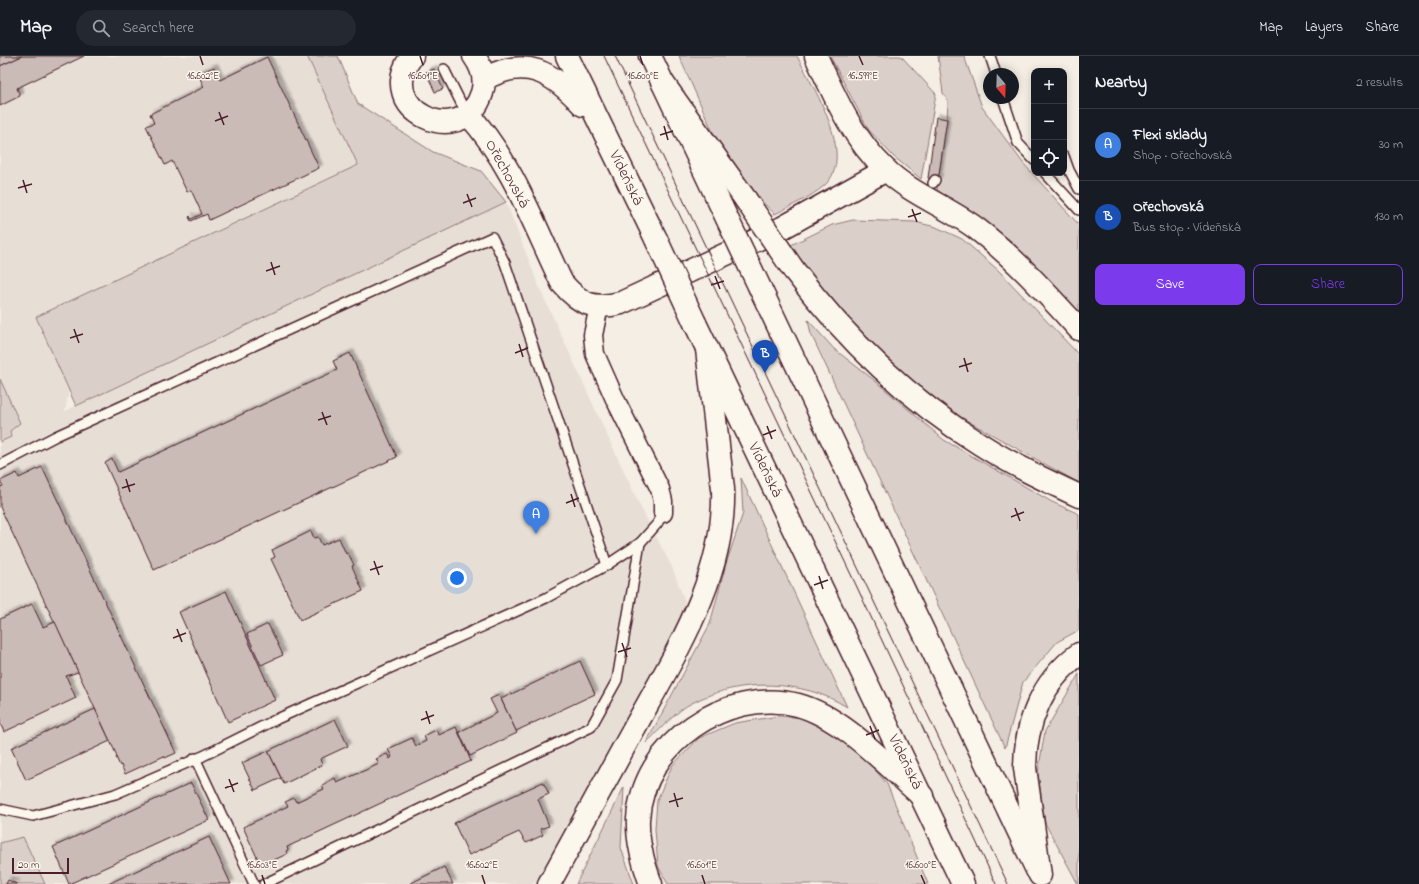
<!DOCTYPE html>
<html lang="en">
<head>
<meta charset="utf-8">
<style>
	body { margin:0; font-family:"Indie Flower",sans-serif; background:#242831; color:#f1f3f6 }
	.controls { position:absolute; right:12px; top:12px; display:grid; overflow:hidden; border-radius:8px; box-shadow:0 2px 10px #0003 }
	.controls button { width:36px; height:36px; display:grid; place-items:center; padding:0; border:0; border-bottom:1px solid #363941; background:#171b24; color:#f1f3f6; font:20px sans-serif }
	.compass { position:absolute; left:983px; top:12px; width:36px; height:36px; border-radius:50%; background:#171b24; box-shadow:0 2px 10px #0003; rotate:161deg }
	.scale { position:absolute; left:12px; bottom:10px; width:57px; box-sizing:border-box; padding-left:4px; border:2px solid #4a1f2b; border-top:0; font-size:11px; line-height:14px; white-space:nowrap; color:#4a1f2b; -webkit-text-stroke:3px #fbf7ec; paint-order:stroke }
	.you { position:absolute; left:457px; top:522px; width:14px; height:14px; margin:-10px; border:3px solid #fff; border-radius:50%; background:#1a73e8; box-shadow:0 0 0 6px #1a73e833 }
	.badge { display:grid; place-items:center; width:26px; height:26px; border-radius:50%; background:#7c3aed; color:#fff; font-size:13px; font-weight:700 }
	.pin { position:absolute; translate:-50% -33px; filter:drop-shadow(0 1px 2px #0008) }
	.pin::after { content:''; position:absolute; top:21px; width:14px; height:12px; background:inherit; clip-path:polygon(0 0,100% 0,50% 100%) }
	.list { margin:0; padding:0; list-style:none }
	h2 { display:flex; justify-content:space-between; align-items:center; height:52px; margin:0; padding:0 16px; font-size:17px }
	h2 small { font-size:13px; font-weight:400; color:#9ea1a6 }
	.list li { display:grid; grid-template-columns:26px 1fr auto; gap:12px; align-items:center; box-sizing:border-box; height:72px; padding:0 16px; border-top:1px solid #363941 }
	.list b { display:block; font-size:15px; white-space:nowrap }
	.list p { margin:0; font-size:13px; white-space:nowrap; color:#9ea1a6 }
	.list em { font-size:13px; font-style:normal; color:#9ea1a6 }
	.actions { display:flex; gap:8px; padding:12px 16px }
	.actions a { flex:1; padding:9px 0; border:1px solid #7c3aed; border-radius:8px; text-align:center; font-size:14px; color:#7c3aed }
	.actions .main { background:#7c3aed; color:#fff }
	.icon { flex:none; width:22px; height:22px; fill:none; stroke:currentColor; stroke-width:2; stroke-linecap:round; stroke-linejoin:round }
	.map { position:relative; flex:none; width:1079px; height:828px; overflow:hidden }
	header { display:flex; align-items:center; gap:24px; box-sizing:border-box; height:56px; padding:0 20px; background:#171b24; border-bottom:1px solid #363941 }
	header strong { font-size:19px }
	nav { display:flex; gap:22px; margin-inline-start:auto; font-size:14px }
	.search { width:280px; height:36px; background:#242831; display:flex; align-items:center; gap:10px; box-sizing:border-box; padding:0 14px; border-radius:22px; color:#9ea1a6; font-size:15px }
	main { display:flex }
	aside { flex:1; background:#171b24 }
	.map>svg:first-child { display:block }
</style>
</head>
<body>
<header>
<strong>Map</strong>
<div class="search"><svg class="icon" aria-label="search" viewBox="0 0 24 24"><circle cx="10" cy="10" r="6"/><path d="M15 15l6 6"/></svg>Search here</div>
<nav><a>Map</a><a>Layers</a><a>Share</a></nav>
</header>
<main>
<div class="map">
<svg width="1079" height="828" viewBox="0 0 1079 828">
	<defs>
		<filter id="shadow"><feDropShadow dx="3.5" dy="-3.5" stdDeviation="1" flood-color="#0004"/></filter>
	</defs>
	<rect width="100%" height="100%" fill="#f4eee4"/>
	<filter id="ink" filterUnits="userSpaceOnUse"><feTurbulence type="fractalNoise" baseFrequency=".025" numOctaves="2"/><feDisplacementMap in="SourceGraphic" scale="8" xChannelSelector="R" yChannelSelector="G"/><feConvolveMatrix kernelMatrix="1 2 1 2 8 2 1 2 1" color-interpolation-filters="sRGB"/></filter>
	<g filter="url(#ink)">
		<path fill="#e7dfd6" d="M0 0H307L358 109 36 261 69 335 65 355 506 146 540 233 638 446 672 511 687 551 548 820 530 828H45L23 781 0 787V386L11 381 10 375 20 367 0 323Z"/>
		<g fill="#dbd0c9" stroke="#92787a">
			<path d="M307 0H338L358 48 433 96 481 115 506 146 76 350 36 261 358 109Z"/>
			<path d="M679 0H797C812 30 857 99 825 129 810 142 792 149 775 158L752 136 716 83Z"/>
			<path d="M830 0H901L936 38 921 123 893 100 868 73Z"/>
			<path d="M938 0H964L982 51 1023 107 1079 169V258L1010 184 937 134 947 63 948 45 943 37Z"/>
			<path d="M853 164 915 166 936 171 962 183 998 214 1079 299V427L955 358 903 317 819 233 789 190 832 169Z"/>
			<path d="M808 264 834 293 874 324 944 384 1052 446 1079 458V574L1057 586 1023 626 1005 692 811 278Z"/>
			<path d="M0 323 20 367 10 375 11 381 0 386Z"/>
			<path d="M741 422 847 651C802 623 739 622 692 647 678 653 658 676 646 687L710 568 726 508 743 457Z"/>
			<path d="M1079 618V828H1078L1045 767 1038 717 1045 675Z"/>
			<path d="M779 660 809 662 840 680 866 703 887 728 928 828H668L658 810 655 773 657 744 672 710 699 682 735 667Z"/>
			<path d="M624 731 621 792 634 828H576Z"/>
			<path d="M23 781 45 828H0V787Z"/>
		</g>
		<g fill="#cabbb6" stroke="#4a1f2b" filter="url(#shadow)">
			<path d="M0 0H22L0 10Z"/>
			<path d="M22 0H84L17 32 20 40 0 50V10Z"/>
			<path d="M267 1 319 112 209 164 207 158 191 165 189 161 190 160 191 163 202 158 191 134 187 136 172 105 165 109 146 70 154 67 150 58 204 31 198 18 214 11 220 24Z"/>
			<path d="M434 13 443 33 435 36 426 16Z"/>
			<path d="M936 61 947 63 938 125 928 122Z"/>
			<path d="M350 297 397 401 154 514 105 407 112 403 118 416 337 314 333 305Z"/>
			<path d="M42 411 176 697 165 702 164 700 125 718 121 709 120 710 116 701 117 700 78 616 0 451V431L3 430 0 425 17 417 19 422Z"/>
			<path d="M311 475 314 482 318 481 322 489 339 482 346 498 348 497 354 509 352 510 363 535 300 564 271 503 275 501 272 494Z"/>
			<path d="M226 535 275 644 228 666 179 556Z"/>
			<path d="M32 548 43 571 55 566 78 616 66 620 76 642 4 676 0 667V563Z"/>
			<path d="M268 568 283 599 261 609 247 578Z"/>
			<path d="M580 605 595 638 516 675 501 643Z"/>
			<path d="M499 639 517 677 470 700 459 676 497 657 490 643Z"/>
			<path d="M95 653 110 685 26 724 11 692Z"/>
			<path d="M335 663 348 690 320 703 322 709 284 728 268 695Z"/>
			<path d="M456 671 471 705 287 791 288 794 286 795 287 798 261 810 243 771 288 750 285 746 294 742 296 746 324 733 322 729 335 722 337 727 379 708 376 703 387 698 390 703 392 701 388 693 412 682 416 690 426 685 424 680 436 674 439 679Z"/>
			<path d="M268 695 281 722 255 734 242 707Z"/>
			<path d="M543 726 549 738 538 743 549 770 540 773 543 779 526 787 519 776 469 799 454 767Z"/>
			<path d="M191 727 209 764 69 828 53 791Z"/>
			<path d="M209 781 231 828H108Z"/>
			<path d="M444 811 453 828H409Z"/>
			<path d="M8 824 17 828H6Z"/>
		</g>
		<g fill="none" stroke-linecap="round" stroke-linejoin="round">
			<defs>
				<g id="service">
					<path d="M990 0 996 18"/>
					<path d="M444 13 461 47 468 58"/>
					<path d="M1003 42 1018 87 1034 104"/>
					<path d="M1064 100 1069 114 1079 133"/>
					<path d="M1045 117 1079 154"/>
					<path d="M933 127 935 124"/>
					<path d="M0 409 56 380 492 181 505 207 607 509"/>
					<path d="M195 702 254 828"/>
					<path d="M0 753 33 760 115 738 203 700 277 663 546 542 607 509 640 487 657 468 663 457"/>
					<path d="M264 828 591 671 617 624 640 487"/>
				</g>
				<path id="minor" d="M599 250 593 279 595 298 615 343 660 433 663 445V457"/>
				<g id="tertiary">
					<path d="M412 0C372 53 463 97 482 37 486 24 482 11 474 0"/>
					<path d="M816 0C835 41 852 82 885 113 912 139 948 151 977 173 1015 202 1047 238 1079 273"/>
					<path d="M468 58C512 106 534 169 562 227 580 248 593 254 621 247L782 172 886 114"/>
				</g>
				<g id="trunk">
					<path d="M567 0 656 183"/>
					<path d="M650 0 722 152"/>
					<path d="M484 23C526 0 552 16 583 49"/>
					<path d="M760 232 1037 814"/>
					<path d="M695 267 963 828"/>
				</g>
				<g id="motorway">
					<path d="M663 27 746 144"/>
					<path d="M793 213C845 282 906 342 980 388 1011 408 1045 424 1079 440"/>
					<path d="M1040 819 1025 712C1025 667 1042 625 1079 598"/>
					<path d="M549 828C577 776 606 724 635 671 675 598 726 520 723 433L707 293"/>
					<path d="M651 828C643 807 637 786 638 763 643 687 726 631 798 649 843 661 887 710 922 740"/>
				</g>
			</defs>
			<use href="#service" stroke="#4a1f2b" stroke-width="12"/>
			<use href="#minor" stroke="#4a1f2b" stroke-width="21"/>
			<use href="#tertiary" stroke="#4a1f2b" stroke-width="25"/>
			<use href="#trunk" stroke="#4a1f2b" stroke-width="25"/>
			<use href="#motorway" stroke="#4a1f2b" stroke-width="25"/>
			<use href="#service" stroke="#fbf7ec" stroke-width="9"/>
			<use href="#minor" stroke="#fbf7ec" stroke-width="18"/>
			<use href="#tertiary" stroke="#fbf7ec" stroke-width="22"/>
			<use href="#trunk" stroke="#fbf7ec" stroke-width="22"/>
			<use href="#motorway" stroke="#fbf7ec" stroke-width="22"/>
			<g stroke="#4a1f2b" stroke-width="1">
				<path d="M604 0 856 529 996 828"/>
				<path d="M615 0 1008 828"/>
			</g>
			<defs>
				<g id="trunk-bridge">
					<path d="M722 152 760 232"/>
					<path d="M656 183 695 267"/>
				</g>
				<path id="motorway-bridge" d="M746 144 793 213"/>
			</defs>
			<use href="#trunk-bridge" stroke="#4a1f2b" stroke-width="25" stroke-linecap="butt"/>
			<use href="#motorway-bridge" stroke="#4a1f2b" stroke-width="25" stroke-linecap="butt"/>
			<use href="#trunk-bridge" stroke="#fbf7ec" stroke-width="22"/>
			<use href="#motorway-bridge" stroke="#fbf7ec" stroke-width="22"/>
		</g>
	</g>
	<path fill="none" stroke="#4a1f2b" stroke-width="1.5" d="M200 0 203 9M420 0 423 9M640 0 643 9M859 0 863 9M219 56 224 69M215 65 228 60M664 70 668 84M660 79 673 75M23 124 27 137M18 132 32 128M467 138 472 151M463 147 476 142M912 153 917 166M908 161 921 157M271 206 275 219M266 215 280 210M715 220 720 233M711 229 724 225M74 273 79 287M70 282 83 278M519 288 523 301M515 297 528 292M964 302 968 316M959 311 972 307M322 356 327 369M318 364 331 360M767 370 772 383M763 379 776 374M126 423 130 436M122 432 135 428M571 438 575 451M566 447 579 442M1015 452 1020 465M1011 461 1024 456M374 505 379 519M370 514 383 510M819 520 823 533M814 529 828 524M177 573 182 586M173 582 186 577M622 587 627 601M618 596 631 592M426 655 430 668M421 664 434 659M870 670 875 683M866 679 879 674M229 723 234 736M225 732 238 727M674 737 678 751M669 746 683 742M262 819 265 828M482 819 485 828M702 819 705 828M921 819 925 828"/>
	<g text-anchor="middle" dominant-baseline="central" stroke-width="3" stroke-linejoin="round" paint-order="stroke">
		<g font-size="16" fill="#4a1f2b" stroke="#fbf7ec">
			<text transform="translate(507 118) rotate(61)">Ořechovská</text>
			<text transform="translate(626 122) rotate(64)">Vídeňská</text>
			<text transform="translate(765 414) rotate(64)">Vídeňská</text>
			<text transform="translate(905 706) rotate(64)">Vídeňská</text>
		</g>
	</g>
	<g font-size="10" text-anchor="middle" fill="#4a1f2b" stroke="#fbf7ec" stroke-width="3" stroke-linejoin="round" paint-order="stroke">
		<text x="203" y="23">16.602°E</text>
		<text x="423" y="23">16.601°E</text>
		<text x="643" y="23">16.600°E</text>
		<text x="863" y="23">16.599°E</text>
		<text x="262" y="812">16.603°E</text>
		<text x="482" y="812">16.602°E</text>
		<text x="702" y="812">16.601°E</text>
		<text x="921" y="812">16.600°E</text>
	</g>
</svg>
<div class="controls">
<button>+</button>
<button>−</button>
<button><svg class="icon" aria-label="locate" viewBox="0 0 24 24"><circle cx="12" cy="12" r="6"/><path d="M12 2v4M12 18v4M2 12h4M18 12h4"/></svg></button>
</div>
<svg class="compass" viewBox="-18 -18 36 36"><path d="M0-13l5 13h-10z" fill="#e53935"/><path d="M0 13l5-13h-10z" fill="#9ea1a6"/></svg>
<div class="scale">20 m</div>
<div class="you"></div>
<div class="pin badge" style="left:536px;top:478px;background:#3f7fe0">A</div>
<div class="pin badge" style="left:765px;top:317px;background:#1a4fb4">B</div>
</div>
<aside>
<h2>Nearby<small>2 results</small></h2>
<ul class="list">
<li><span class="badge" style="background:#3f7fe0">A</span><div><b>Flexi sklady</b><p>Shop · Ořechovská</p></div><em>30 m</em></li>
<li><span class="badge" style="background:#1a4fb4">B</span><div><b>Ořechovská</b><p>Bus stop · Vídeňská</p></div><em>130 m</em></li>
</ul>
<div class="actions"><a class="main">Save</a><a>Share</a></div>
</aside>
</main>
</body>
</html>
